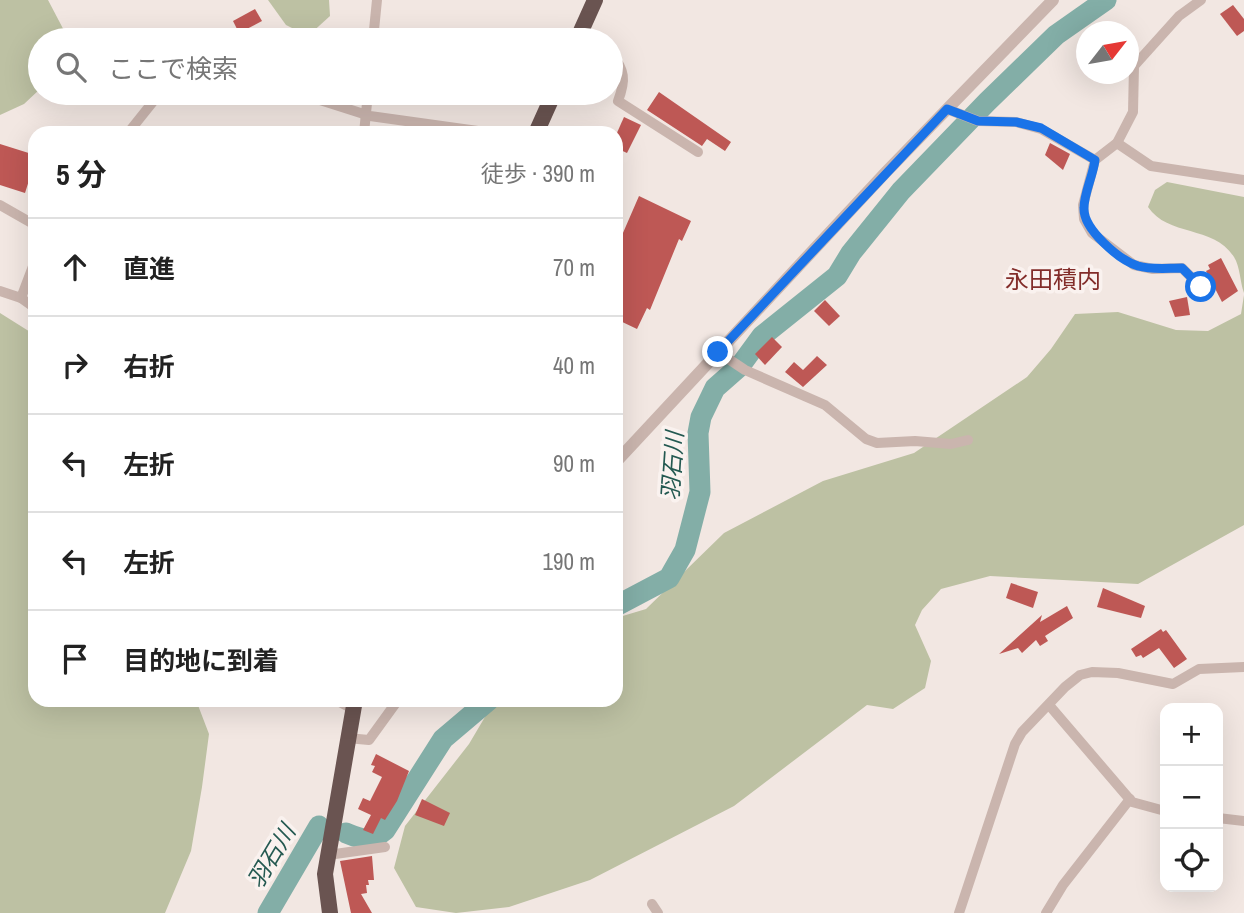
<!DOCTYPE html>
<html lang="ja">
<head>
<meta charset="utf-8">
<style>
	body { margin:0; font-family:"Archivo Narrow","Noto Sans JP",sans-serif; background:#f6f6f6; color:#222 }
	.controls { position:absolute; right:21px; bottom:21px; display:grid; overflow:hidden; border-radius:14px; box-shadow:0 7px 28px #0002 }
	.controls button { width:63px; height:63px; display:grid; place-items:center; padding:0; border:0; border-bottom:2px solid #e0e0e0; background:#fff; color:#222; font:35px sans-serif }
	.compass { position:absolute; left:1076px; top:21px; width:63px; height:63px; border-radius:50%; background:#fff; box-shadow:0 7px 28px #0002; rotate:59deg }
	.stop { position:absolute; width:21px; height:21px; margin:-16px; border:5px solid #1a73e8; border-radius:50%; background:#fff }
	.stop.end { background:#1a73e8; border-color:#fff; box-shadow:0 2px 7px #0008 }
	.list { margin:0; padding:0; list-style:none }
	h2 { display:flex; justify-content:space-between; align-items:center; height:91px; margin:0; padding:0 28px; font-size:30px }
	h2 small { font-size:23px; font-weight:400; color:#767676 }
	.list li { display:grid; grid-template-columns:46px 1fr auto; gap:21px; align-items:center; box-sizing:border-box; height:98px; padding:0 28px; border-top:2px solid #e0e0e0 }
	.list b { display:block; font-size:26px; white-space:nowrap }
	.list em { font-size:23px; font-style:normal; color:#767676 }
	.icon { flex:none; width:38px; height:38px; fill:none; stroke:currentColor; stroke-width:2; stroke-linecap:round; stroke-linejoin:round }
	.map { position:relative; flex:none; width:1244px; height:913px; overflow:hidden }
	.search { position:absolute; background:#fff; box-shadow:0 7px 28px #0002; left:28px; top:28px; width:595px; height:77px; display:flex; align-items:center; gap:18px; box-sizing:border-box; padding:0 24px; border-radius:38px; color:#767676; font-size:26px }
	.panel { position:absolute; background:#fff; box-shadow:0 7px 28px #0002; left:28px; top:126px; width:595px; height:581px; border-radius:21px }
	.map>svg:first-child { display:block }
</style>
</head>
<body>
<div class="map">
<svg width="1244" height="913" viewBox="0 0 1244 913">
	<rect width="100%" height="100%" fill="#f2e7e2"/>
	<g fill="#bdc1a3">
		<path d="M0 0H48L69 40H40V89L24 104 0 115Z"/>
		<path d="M268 0H329L330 16 308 36 286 25Z"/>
		<path d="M1167 182 1244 197V293C1240 282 1240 266 1234 257 1214 225 1168 237 1148 207L1155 190Z"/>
		<path d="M1244 295V525L1138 584 990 576 941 589 922 610 915 625 931 661 925 688 893 709 867 705 734 806 590 880 509 907 456 913 416 907 394 868 405 826 469 744 495 700H616V618L646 609 724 533 823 481 914 453 1027 377 1051 349 1075 314 1118 312 1176 330 1208 331 1241 314Z"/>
		<path d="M0 313 35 335V700H196L209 734 202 787 191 851 165 913H0Z"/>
	</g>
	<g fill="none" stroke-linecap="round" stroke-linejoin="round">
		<g stroke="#83aea7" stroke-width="21">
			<path d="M616 606 669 578 685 550 700 492 698 433 701 417 715 388 740 366 762 336 837 276 851 253 901 191 987 102 1056 35 1106 0"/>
			<path d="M346 833C363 840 370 843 385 830L443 739 489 700"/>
			<path d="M268 913 319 826"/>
		</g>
	</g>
	<g fill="#be5855">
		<path d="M1233 5 1244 19V31L1237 36 1220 14Z"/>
		<path d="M255 9 262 21 239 33 233 21Z"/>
		<path d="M659 92 731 142 725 151 707 139 702 146 647 110Z"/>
		<path d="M624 117 641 125 627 153 616 148V135Z"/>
		<path d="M1050 143 1070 154 1063 170 1045 155Z"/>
		<path d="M0 144 35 155V172L32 171 25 193 0 185Z"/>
		<path d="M639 196 691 221 682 241 679 239 650 310 647 308 637 329 616 319V249Z"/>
		<path d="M1221 258 1238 291 1222 302 1206 271 1210 269 1208 265Z"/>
		<path d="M1187 297 1190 315 1175 317 1169 301Z"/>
		<path d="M825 300 840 316 829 326 814 311Z"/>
		<path d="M772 337 782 347 765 365 755 354Z"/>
		<path d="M817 356 827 365 803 387 785 372 794 362 803 370Z"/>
		<path d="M1011 583 1038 592 1033 608 1006 598Z"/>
		<path d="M1103 588 1145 606 1141 618 1097 607Z"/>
		<path d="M1067 606 1073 618 1045 636 1048 641 1040 646 1036 640 1022 653 1018 648 999 654 1042 615 1040 622Z"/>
		<path d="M1161 629 1163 632 1166 630 1187 659 1174 668 1159 648 1143 658 1141 655 1136 657 1131 649Z"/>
		<path d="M376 754 409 771 397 801 385 820 381 818 373 834 363 830 371 815 358 809 363 798 370 801 382 777 372 772 375 766 371 765Z"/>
		<path d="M422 799 450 813 444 826 415 815Z"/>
		<path d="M372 856 374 880H368L369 885H366L367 893 361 894 372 913H351L340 861Z"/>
	</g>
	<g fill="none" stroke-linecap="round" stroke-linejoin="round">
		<g stroke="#cab5ae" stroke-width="10">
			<path d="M1201 0 1179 16 1134 66 1133 112 1117 143 1095 160 1083 205 1084 219 1092 233 1134 265 1153 269 1182 268 1201 287"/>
			<path d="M581 30 599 40"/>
			<path d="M373 40 377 0"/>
			<path d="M611 53C625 70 626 80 618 101L698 152"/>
			<path d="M298 93 370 116 492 133"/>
			<path d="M947 109 978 121 1016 122 1041 129 1095 160"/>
			<path d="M128 133 160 93"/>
			<path d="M364 133 368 93"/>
			<path d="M1117 143 1151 166 1244 180"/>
			<path d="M0 205 35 225"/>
			<path d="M0 291 21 298 35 308"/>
			<path d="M21 298 35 261"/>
			<path d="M718 352 745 370 825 405 866 439 877 443 915 441 951 444 968 440"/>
			<path d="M336 700 353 709"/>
			<path d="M1049 705 1132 802 1165 811"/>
			<path d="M347 738 369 740 398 700"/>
			<path d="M1218 818 1244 821"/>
			<path d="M328 855 385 847"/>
			<path d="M652 904 658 913"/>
			<path d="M959 913 1015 744 1022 732 1065 687 1080 675 1092 672 1118 673 1173 684 1199 669 1244 667"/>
			<path d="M1046 913 1063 885 1130 799"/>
		</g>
		<path stroke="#cab5ae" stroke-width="12" d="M616 462 886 172 1053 0"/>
		<g stroke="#6a5451" stroke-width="16">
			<path d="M577 40 595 0"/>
			<path d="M536 133 554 93"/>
			<path d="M330 913 325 874 355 700"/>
		</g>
	</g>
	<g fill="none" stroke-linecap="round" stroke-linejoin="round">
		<path stroke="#1a73e8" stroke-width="9" d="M718 352 947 109 978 121 1016 122 1041 128 1095 160C1093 176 1084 193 1084 208 1083 229 1119 260 1138 266 1152 270 1167 268 1182 268L1201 287"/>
	</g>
	<g text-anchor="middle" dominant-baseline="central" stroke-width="7" stroke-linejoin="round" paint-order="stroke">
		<g font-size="23" font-style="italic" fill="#245951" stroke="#faf2ef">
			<text transform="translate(672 466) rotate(-86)">羽石川</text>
			<text transform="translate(271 856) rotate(-59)">羽石川</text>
		</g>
		<g font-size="24" fill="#832d2a" stroke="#faf2ef">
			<text x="1053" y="279">永田積内</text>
		</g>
	</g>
</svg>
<div class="controls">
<button>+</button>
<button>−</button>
<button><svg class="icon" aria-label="locate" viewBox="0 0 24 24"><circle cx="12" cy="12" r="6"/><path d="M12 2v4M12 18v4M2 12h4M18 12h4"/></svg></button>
</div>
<svg class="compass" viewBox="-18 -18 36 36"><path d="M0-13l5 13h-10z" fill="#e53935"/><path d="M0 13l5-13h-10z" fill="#767676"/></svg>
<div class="stop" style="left:1201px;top:287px"></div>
<div class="stop end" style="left:718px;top:352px"></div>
<div class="search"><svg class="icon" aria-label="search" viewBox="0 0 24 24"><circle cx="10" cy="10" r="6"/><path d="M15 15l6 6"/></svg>ここで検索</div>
<section class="panel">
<h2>5 分<small>徒歩 · 390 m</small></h2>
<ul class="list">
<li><svg class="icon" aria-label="ahead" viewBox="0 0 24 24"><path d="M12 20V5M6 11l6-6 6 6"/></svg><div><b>直進</b></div><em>70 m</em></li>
<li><svg class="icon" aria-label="right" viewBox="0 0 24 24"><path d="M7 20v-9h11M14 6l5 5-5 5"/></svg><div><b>右折</b></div><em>40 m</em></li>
<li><svg class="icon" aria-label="left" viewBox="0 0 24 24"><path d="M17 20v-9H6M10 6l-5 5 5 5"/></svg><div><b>左折</b></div><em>90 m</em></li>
<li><svg class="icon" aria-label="left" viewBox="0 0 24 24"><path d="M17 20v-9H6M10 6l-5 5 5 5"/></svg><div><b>左折</b></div><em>190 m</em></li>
<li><svg class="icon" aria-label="arrive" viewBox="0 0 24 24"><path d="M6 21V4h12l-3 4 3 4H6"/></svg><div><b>目的地に到着</b></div></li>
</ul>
</section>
</div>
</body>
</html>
